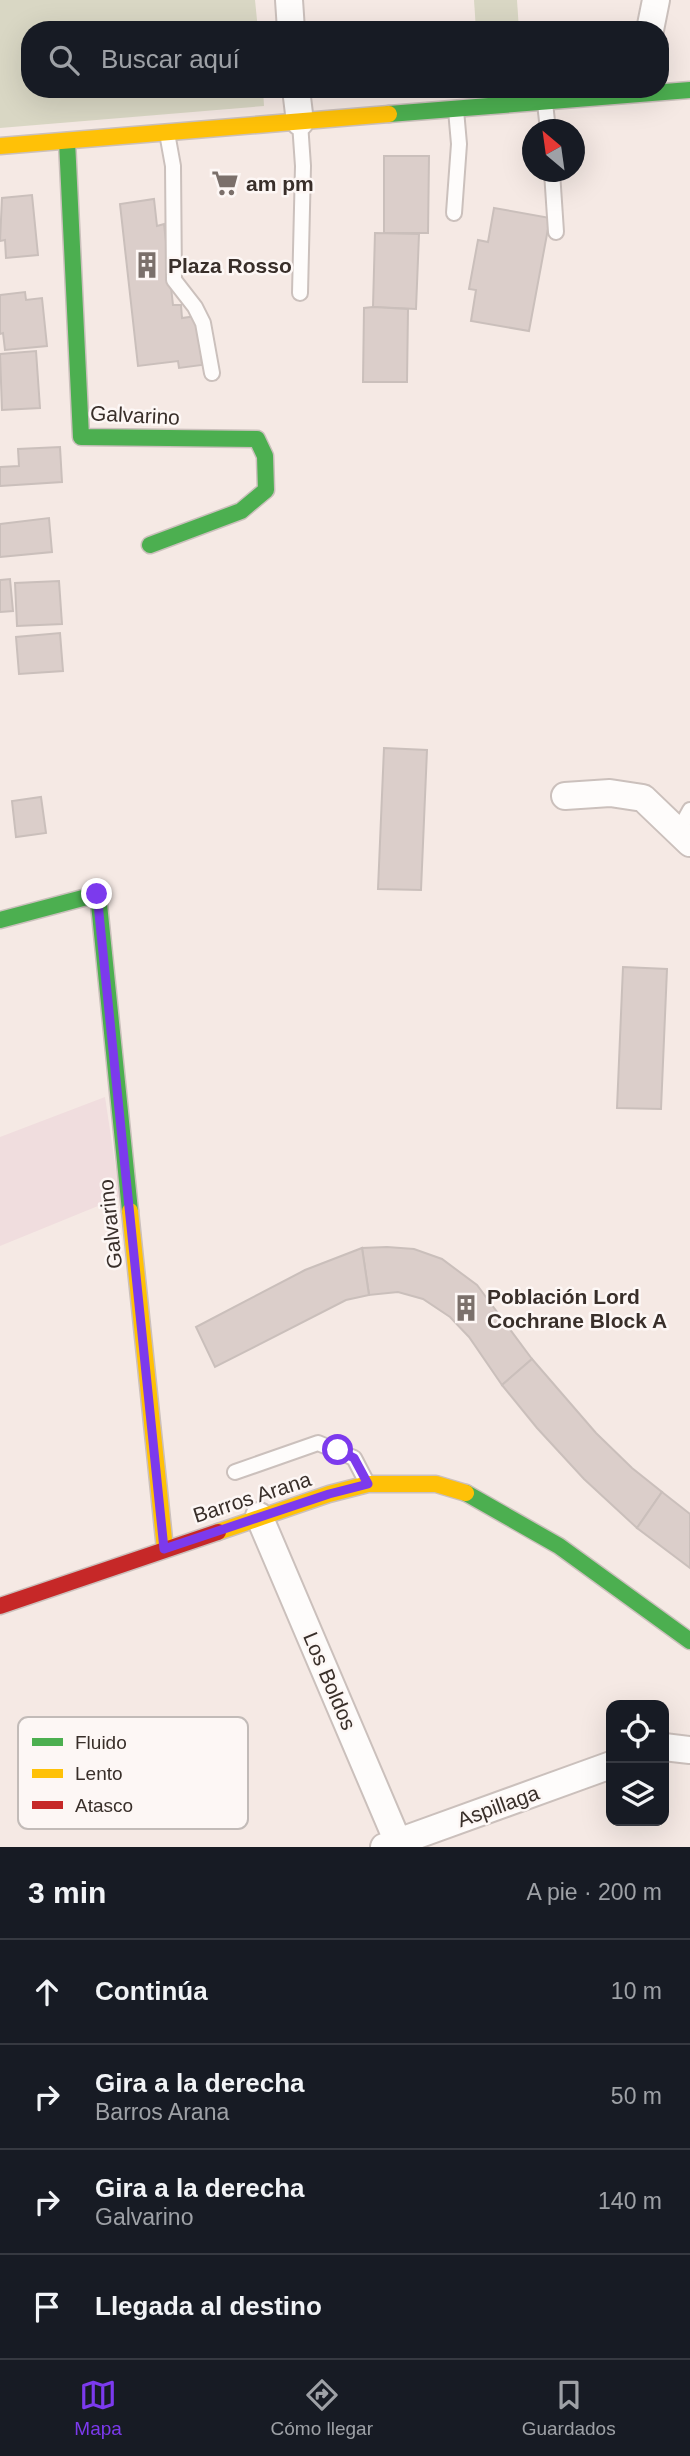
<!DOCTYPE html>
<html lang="es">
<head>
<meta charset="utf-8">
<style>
	body { margin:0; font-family:Helvetica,sans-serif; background:#20242c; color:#f1f3f6 }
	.controls { position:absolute; right:21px; bottom:21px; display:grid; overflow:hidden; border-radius:14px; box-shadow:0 7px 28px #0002 }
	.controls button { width:63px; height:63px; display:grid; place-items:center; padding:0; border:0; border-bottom:2px solid #363941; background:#171b24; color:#f1f3f6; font:35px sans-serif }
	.compass { position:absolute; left:522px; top:119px; width:63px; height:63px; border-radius:50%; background:#171b24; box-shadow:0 7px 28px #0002; rotate:331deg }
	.stop { position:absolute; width:21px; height:21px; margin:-16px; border:5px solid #7c3aed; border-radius:50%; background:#fff }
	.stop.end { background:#7c3aed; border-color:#fff; box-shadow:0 2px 7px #0008 }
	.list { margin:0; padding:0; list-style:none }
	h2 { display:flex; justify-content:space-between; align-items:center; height:91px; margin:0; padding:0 28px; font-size:30px }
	h2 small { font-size:23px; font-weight:400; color:#9ea1a6 }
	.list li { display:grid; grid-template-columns:46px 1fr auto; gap:21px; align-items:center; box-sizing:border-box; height:105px; padding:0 28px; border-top:2px solid #363941 }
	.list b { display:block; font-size:26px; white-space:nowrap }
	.list p { margin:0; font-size:23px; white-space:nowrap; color:#9ea1a6 }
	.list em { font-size:23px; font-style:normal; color:#9ea1a6 }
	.icon { flex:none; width:38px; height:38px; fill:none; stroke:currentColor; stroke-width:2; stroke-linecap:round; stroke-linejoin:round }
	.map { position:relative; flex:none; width:690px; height:1847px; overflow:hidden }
	.search { position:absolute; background:#171b24; box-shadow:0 7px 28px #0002; left:21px; right:21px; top:21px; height:77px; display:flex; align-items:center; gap:18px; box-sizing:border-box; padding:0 24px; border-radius:28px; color:#9ea1a6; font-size:26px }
	.sheet { height:511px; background:#171b24 }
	nav { display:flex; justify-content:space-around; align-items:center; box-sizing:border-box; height:98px; border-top:2px solid #363941; background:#171b24; font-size:19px; color:#9ea1a6 }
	nav a { display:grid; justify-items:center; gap:4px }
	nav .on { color:#7c3aed }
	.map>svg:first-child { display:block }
</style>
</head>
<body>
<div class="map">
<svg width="690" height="1847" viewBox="0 0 690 1847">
	<rect width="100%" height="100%" fill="#f5e9e4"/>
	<path fill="#f0ddde" d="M105 1097 120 1197 0 1246V1137Z"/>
	<g fill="#d9d7c4">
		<path d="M0 0H255L258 30H30V89H263L264 106 0 128Z"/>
		<path d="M474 0H517L519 30H476Z"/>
	</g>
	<g fill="#dbceca" stroke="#cabfbb" stroke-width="2">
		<path d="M384 156H429L428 233H384Z"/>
		<path d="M32 195 38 255 6 258 5 240 0 241 2 198Z"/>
		<path d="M154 199 157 226 164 224 173 305H181L182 318 197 316 202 365 179 368 178 361 138 366 120 204Z"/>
		<path d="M494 208 550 218 529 331 471 321 476 290 469 289 478 240 488 242Z"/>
		<path d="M375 233 419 234 416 309 373 307Z"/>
		<path d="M25 292 26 300 42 298 47 346 5 350 3 333 0 334V295Z"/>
		<path d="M373 307 408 309 407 382H363L364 308Z"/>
		<path d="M36 351 40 408 2 410 0 354Z"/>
		<path d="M60 447 62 482 0 486V467L19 466 18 449Z"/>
		<path d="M49 518 52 552 0 557V524Z"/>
		<path d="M10 579 13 611 0 612V580Z"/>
		<path d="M59 581 62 624 17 626 15 583Z"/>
		<path d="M60 633 63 671 19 674 16 637Z"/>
		<path d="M384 748 427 750 421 890 378 889Z"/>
		<path d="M41 797 46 833 16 837 12 801Z"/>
		<path d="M623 967 667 969 661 1109 617 1108Z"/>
		<path d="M387 1247 414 1249 442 1259 477 1285 532 1359 502 1385 469 1337 450 1317 423 1299 398 1292 369 1295 362 1248Z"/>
		<path d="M362 1248 369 1295 346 1300 215 1367 196 1327 305 1270Z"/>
		<path d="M532 1359 596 1433 632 1468 662 1492 637 1528 584 1479 537 1428 502 1385Z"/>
		<path d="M662 1492 690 1514V1568L637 1528Z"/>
	</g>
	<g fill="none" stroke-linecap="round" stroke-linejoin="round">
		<defs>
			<g id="lane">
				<path d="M545 103 548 130"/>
				<path d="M167 133 173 166 174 280 195 307 203 323 212 373"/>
				<path d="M552 172 556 232"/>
				<path d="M454 213 459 144 456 110"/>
				<path d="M300 293 303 166 300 123"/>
				<path d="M679 830 690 810"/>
				<path d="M235 1472 318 1443 354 1458 367 1483"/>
			</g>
			<g id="street">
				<path d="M289 0 291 30"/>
				<path d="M650 30 656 0"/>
				<path d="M296 89 300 122"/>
				<path d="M565 796 610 793 643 798 690 843"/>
				<path d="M259 1516 400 1847"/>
				<path d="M664 1747 690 1750"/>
				<path d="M384 1847 611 1765"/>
			</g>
			<g id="fast">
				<path d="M389 114 690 90"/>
				<path d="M67 141 81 437 257 439 265 456 266 490 241 511 150 545"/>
				<path d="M0 920 98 894 130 1211"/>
				<path d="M466 1493 559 1546 690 1641"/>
			</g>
			<g id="slow">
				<path d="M0 146 389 114"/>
				<path d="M130 1211 165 1549"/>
				<path d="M218 1532 329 1494 368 1484H436L466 1493"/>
			</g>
			<path id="jam" d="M0 1606 218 1532"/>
		</defs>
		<use href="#lane" stroke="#cbc0bc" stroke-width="18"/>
		<use href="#street" stroke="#cbc0bc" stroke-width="30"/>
		<use href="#fast" stroke="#cbc0bc" stroke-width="19"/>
		<use href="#slow" stroke="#cbc0bc" stroke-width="19"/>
		<use href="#jam" stroke="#cbc0bc" stroke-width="19"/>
		<use href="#lane" stroke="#fefcfb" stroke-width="14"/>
		<use href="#street" stroke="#fefcfb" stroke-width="26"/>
		<use href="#fast" stroke="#4caf50" stroke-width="16"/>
		<use href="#slow" stroke="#ffc107" stroke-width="16"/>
		<use href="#jam" stroke="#c62828" stroke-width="16"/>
	</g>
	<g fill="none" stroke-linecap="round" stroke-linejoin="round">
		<path stroke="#7c3aed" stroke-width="9" d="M97 894 164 1549 329 1494 368 1484 354 1458 338 1450"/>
	</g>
	<defs>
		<symbol id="supermarket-bare" viewBox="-9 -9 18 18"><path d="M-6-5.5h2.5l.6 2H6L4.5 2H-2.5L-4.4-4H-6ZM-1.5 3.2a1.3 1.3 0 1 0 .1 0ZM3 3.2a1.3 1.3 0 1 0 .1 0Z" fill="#7b706b" stroke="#fdf7f5" stroke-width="2.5" paint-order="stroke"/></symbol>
		<symbol id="building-bare" viewBox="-9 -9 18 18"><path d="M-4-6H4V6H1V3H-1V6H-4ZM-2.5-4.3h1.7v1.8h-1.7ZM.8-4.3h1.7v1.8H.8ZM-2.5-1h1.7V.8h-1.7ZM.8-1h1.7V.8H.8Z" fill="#7b706b" stroke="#fdf7f5" stroke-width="2.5" paint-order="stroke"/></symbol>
	</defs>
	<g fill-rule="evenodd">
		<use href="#supermarket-bare" x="206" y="164" width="38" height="38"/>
		<use href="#building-bare" x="128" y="246" width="38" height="38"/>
		<use href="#building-bare" x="447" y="1289" width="38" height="38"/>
	</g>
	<g text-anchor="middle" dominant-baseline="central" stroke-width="5" stroke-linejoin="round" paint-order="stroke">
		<g font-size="21" font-weight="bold" fill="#392f2a" stroke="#fdf7f5" text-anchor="start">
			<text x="246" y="183">am pm</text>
			<text x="168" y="265">Plaza Rosso</text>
			<text x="487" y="1296">Población Lord<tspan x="487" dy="24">Cochrane Block A</tspan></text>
		</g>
		<g font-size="21" fill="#392f2a" stroke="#fdf7f5">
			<text transform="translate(135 415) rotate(3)">Galvarino</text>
			<text transform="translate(110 1224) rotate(-96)">Galvarino</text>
			<text transform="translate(252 1497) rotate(-18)">Barros Arana</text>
			<text transform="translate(330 1681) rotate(67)">Los Boldos</text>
			<text transform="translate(498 1806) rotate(-20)">Aspillaga</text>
		</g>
	</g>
	<rect x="18" y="1717" width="230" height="112" rx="10" fill="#fdf7f5" stroke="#c2bbb8" stroke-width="2"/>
	<rect x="32" y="1738" width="31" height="8" fill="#4caf50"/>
	<rect x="32" y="1769" width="31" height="9" fill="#ffc107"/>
	<rect x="32" y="1801" width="31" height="8" fill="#c62828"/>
	<g font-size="19" fill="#392f2a">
		<text x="75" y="1749">Fluido</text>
		<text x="75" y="1780">Lento</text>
		<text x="75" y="1812">Atasco</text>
	</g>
</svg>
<div class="controls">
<button><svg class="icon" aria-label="locate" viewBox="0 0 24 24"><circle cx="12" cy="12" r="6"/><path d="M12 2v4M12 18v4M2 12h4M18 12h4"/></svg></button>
<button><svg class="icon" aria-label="layers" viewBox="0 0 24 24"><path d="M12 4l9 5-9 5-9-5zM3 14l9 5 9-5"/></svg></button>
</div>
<svg class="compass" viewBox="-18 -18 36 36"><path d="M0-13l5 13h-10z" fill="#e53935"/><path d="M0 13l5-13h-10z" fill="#9ea1a6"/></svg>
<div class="stop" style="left:338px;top:1450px"></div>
<div class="stop end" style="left:97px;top:894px"></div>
<div class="search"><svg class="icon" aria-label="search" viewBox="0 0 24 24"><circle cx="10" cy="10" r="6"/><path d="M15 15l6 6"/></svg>Buscar aquí</div>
</div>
<section class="sheet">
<h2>3 min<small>A pie · 200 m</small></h2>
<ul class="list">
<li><svg class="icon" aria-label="ahead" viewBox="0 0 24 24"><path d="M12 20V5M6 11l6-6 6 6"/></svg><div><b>Continúa</b></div><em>10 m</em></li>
<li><svg class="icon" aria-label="right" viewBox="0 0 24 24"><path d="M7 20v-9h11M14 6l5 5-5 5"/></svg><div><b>Gira a la derecha</b><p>Barros Arana</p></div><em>50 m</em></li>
<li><svg class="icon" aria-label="right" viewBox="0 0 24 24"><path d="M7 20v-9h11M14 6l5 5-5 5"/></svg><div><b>Gira a la derecha</b><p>Galvarino</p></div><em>140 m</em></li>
<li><svg class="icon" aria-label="arrive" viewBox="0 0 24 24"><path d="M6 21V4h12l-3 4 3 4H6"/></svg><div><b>Llegada al destino</b></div></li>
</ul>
</section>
<nav>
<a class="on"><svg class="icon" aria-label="map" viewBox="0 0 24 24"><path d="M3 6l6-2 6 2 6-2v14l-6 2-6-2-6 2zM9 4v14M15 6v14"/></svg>Mapa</a>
<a><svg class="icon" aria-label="directions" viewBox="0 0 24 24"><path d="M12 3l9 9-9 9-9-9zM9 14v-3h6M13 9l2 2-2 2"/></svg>Cómo llegar</a>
<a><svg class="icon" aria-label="saved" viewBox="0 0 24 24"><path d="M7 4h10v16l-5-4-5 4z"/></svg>Guardados</a>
</nav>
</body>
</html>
